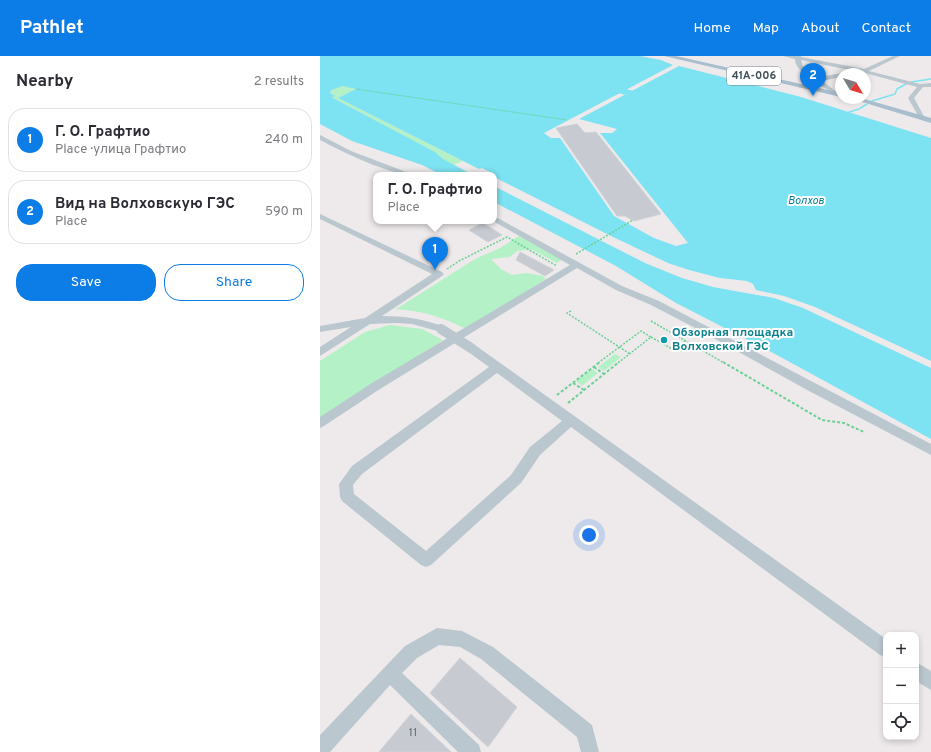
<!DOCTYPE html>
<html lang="en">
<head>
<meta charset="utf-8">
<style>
	body { margin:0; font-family:Overpass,sans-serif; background:#f7f7f7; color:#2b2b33 }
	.controls { position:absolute; right:12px; bottom:12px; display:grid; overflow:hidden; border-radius:8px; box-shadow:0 2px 6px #0003 }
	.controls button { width:36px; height:36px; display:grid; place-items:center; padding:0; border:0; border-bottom:1px solid #e1e1e2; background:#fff; color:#2b2b33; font:20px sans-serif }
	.compass { position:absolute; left:515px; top:12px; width:36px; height:36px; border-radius:50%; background:#fff; box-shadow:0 2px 6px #0003; rotate:128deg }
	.you { position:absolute; left:269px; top:479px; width:14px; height:14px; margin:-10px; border:3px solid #fff; border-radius:50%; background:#1a73e8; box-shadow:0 0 0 6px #1a73e833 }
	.badge { display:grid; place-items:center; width:26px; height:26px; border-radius:50%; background:#0c7ce6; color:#fff; font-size:13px; font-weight:700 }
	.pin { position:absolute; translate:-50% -33px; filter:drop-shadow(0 1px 2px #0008) }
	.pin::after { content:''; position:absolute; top:21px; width:14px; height:12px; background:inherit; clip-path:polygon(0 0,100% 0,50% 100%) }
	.popup { position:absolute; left:53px; top:116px; width:124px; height:52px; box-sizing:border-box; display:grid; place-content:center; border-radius:8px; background:#fff; filter:drop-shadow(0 1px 3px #0005); font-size:13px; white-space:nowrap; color:#7c7c81 }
	.popup b { font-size:15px; color:#2b2b33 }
	.popup::after { content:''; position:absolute; left:50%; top:100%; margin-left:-8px; border:8px solid transparent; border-top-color:#fff }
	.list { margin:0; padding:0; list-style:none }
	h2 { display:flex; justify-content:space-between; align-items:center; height:52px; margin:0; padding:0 16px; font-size:17px }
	h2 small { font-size:13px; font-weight:400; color:#7c7c81 }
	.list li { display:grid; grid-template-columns:26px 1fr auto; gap:12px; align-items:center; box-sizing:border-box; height:64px; margin:0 8px 8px; padding:0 8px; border:1px solid #e1e1e2; border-radius:16px }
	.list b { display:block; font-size:15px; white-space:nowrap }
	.list p { margin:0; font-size:13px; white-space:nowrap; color:#7c7c81 }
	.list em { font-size:13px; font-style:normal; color:#7c7c81 }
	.actions { display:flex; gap:8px; padding:12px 16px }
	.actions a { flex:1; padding:9px 0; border:1px solid #0c7ce6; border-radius:16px; text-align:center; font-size:14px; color:#0c7ce6 }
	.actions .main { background:#0c7ce6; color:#fff }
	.icon { flex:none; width:22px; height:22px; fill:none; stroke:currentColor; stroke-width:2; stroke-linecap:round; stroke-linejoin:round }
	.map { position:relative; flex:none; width:611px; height:696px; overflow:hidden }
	header { display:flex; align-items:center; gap:24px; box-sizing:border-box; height:56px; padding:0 20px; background:#0c7ce6; color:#fff }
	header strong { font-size:19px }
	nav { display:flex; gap:22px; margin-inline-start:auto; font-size:14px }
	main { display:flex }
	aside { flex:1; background:#fff }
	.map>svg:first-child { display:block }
</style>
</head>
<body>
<header>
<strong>Pathlet</strong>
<nav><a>Home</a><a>Map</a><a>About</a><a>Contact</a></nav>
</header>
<main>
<aside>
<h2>Nearby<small>2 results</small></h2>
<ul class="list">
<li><span class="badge">1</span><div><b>Г. О. Графтио</b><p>Place · улица Графтио</p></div><em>240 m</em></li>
<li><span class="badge">2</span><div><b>Вид на Волховскую ГЭС</b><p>Place</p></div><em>590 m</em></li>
</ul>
<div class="actions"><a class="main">Save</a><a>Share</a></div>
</aside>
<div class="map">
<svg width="611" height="696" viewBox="0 0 611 696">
	<rect width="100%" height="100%" fill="#eeeaeb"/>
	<g fill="#b4f1c7">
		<path d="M23 30 36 33 18 42 143 105 133 109 123 103 115 96 11 41 15 40 10 37 11 34Z"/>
		<path d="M199 180 229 195 243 203 237 207 211 193 197 195 190 201 171 203 181 213 192 219 207 217 223 220 226 223 146 273C122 261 103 255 76 253L155 203 180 192Z"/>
		<path d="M70 269 102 273 123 284 0 366V305L45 276Z"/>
		<path d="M295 298 301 301 284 315 278 311Z"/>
		<path d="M272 313 278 317 262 330 256 325Z"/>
	</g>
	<g fill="#7de2f1">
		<path d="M0 0H320L341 4 353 9 224 77 231 82H240L294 160 334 182 356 190 368 187 280 77H292L297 73 259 63 359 10 481 41 611 82V305L495 251 464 240 436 234 433 228 427 225 400 222 369 214 348 207 293 181 174 121V119L169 118 172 117 162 112 159 113 18 42 36 33 23 30 11 34 10 37 15 40 12 41 13 42 115 96 123 103 153 119H122L102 109 32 85 0 68Z"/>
		<path d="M174 130 325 207 362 222 393 231 454 242 483 252 611 312V383L455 298 356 247 296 210 174 146Z"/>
	</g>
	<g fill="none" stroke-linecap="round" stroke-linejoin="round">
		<g stroke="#7de2f1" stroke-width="1.5">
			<path d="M591 26 611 23"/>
			<path d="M552 45 575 38 577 33 586 28"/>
			<path d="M529 56 539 53 547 48"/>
		</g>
		<path fill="#7de2f1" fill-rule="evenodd" d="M273 25 343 42 344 44 339 47 269 30 268 28Z"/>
	</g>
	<g fill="#c7cad1" stroke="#ced2d8">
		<path d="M257 68 265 77 276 76 341 158 314 165 305 160H297L236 72Z"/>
		<path d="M163 167 182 179 168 186 149 174Z"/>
		<path d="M200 196 234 214 225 220 196 204Z"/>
		<path d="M140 602 197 651 168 691 110 637Z"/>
		<path d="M91 658 131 696H59Z"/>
	</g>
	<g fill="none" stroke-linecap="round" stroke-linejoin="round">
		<path stroke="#6ad196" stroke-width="1" stroke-dasharray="1.5 1" stroke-linecap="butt" d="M36 33 247 64"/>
		<g stroke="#6ad196" stroke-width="1.5" stroke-dasharray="2 1.5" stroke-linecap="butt">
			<path d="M256 198 313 164"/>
			<path d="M127 213 139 205 187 181 237 210"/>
			<path d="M251 255 247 257 310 298"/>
			<path d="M331 265 404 307"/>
			<path d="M331 281 352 293H356L365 285"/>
			<path d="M278 307 321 275 331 281 298 307"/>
		</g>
		<g stroke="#6ad196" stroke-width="2" stroke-dasharray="3 2" stroke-linecap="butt">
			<path d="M403 306 502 364 524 367 544 376"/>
			<path d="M274 311 284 318"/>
			<path d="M253 327 264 334"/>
			<path d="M237 339 280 306"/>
			<path d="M248 347 299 306"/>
		</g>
		<g fill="#bac7cf" fill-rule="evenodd">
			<path d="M463 0H481V1L544 13 573 0H580L549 15 600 28 611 27V31H603L594 42 605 62 600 63 588 42 597 31 545 17 542 18 539 16 481 4 483 11 498 22C507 20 515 17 523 18H521V21L502 25 517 36V38H513L497 26 480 32 477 30 478 29 494 24C486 18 475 13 475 3Z"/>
			<path d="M0 79 31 95 94 119C69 119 23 96 0 84Z"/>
			<path d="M0 158 122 216 124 218 122 220 62 260C84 260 104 263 125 271L126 273 125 275 121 276 92 268 77 267 50 268 0 300V291L31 271 0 276V270L45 262 112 218 0 163Z"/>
			<path d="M174 160 302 230 339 245 611 388V399L489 335 379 274 331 249 296 234 257 212 60 333 4 370 0 372V361L52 327 250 209 173 165Z"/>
			<path d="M151 288 155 289 566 583V601L560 599 251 371 220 399 201 427 111 509 106 511 101 509 22 445 20 441 19 428 32 410 169 311 147 295 146 292 147 289ZM177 317 242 365 210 391 191 419 106 495 34 438 33 429 42 418Z"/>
			<path d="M117 572 142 575 173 591 272 669 279 696H261L257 681 161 603 140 591 119 589 97 602 82 617 159 689 161 696H138L70 629 10 696H0V679L85 590Z"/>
			<path d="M596 606 611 615V634L596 625Z"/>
		</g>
		<g fill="#a8bdcd" fill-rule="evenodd">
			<path d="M344 0H356L521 37V41Z"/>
			<path d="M529 42H541L611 62V67Z"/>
		</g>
		<path stroke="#bac7cf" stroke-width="10" d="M121 273 151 292"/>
	</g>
	<circle fill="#0f9aa8" stroke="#fff" stroke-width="1.5" cx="344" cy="284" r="4"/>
	<g text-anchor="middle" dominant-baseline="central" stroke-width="4" stroke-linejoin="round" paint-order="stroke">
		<rect fill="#fff" stroke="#7b848b" stroke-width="1" x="407" y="11" width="54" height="18" rx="3"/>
		<g font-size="11" font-weight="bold" fill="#425059">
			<text x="434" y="20">41А-006</text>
		</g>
		<g font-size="11" font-style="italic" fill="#048295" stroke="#fff">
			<text x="486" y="145">Волхов</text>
		</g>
		<g font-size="12" font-weight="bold" fill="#0d838f" stroke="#fff" text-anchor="start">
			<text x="352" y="277">Обзорная площадка<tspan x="352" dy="14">Волховской ГЭС</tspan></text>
		</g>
		<g font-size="12" fill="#636e77">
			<text x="93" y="677">11</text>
		</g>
	</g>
</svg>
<div class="controls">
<button>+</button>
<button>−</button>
<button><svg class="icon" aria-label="locate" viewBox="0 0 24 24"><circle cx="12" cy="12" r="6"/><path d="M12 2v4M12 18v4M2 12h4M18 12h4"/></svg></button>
</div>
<svg class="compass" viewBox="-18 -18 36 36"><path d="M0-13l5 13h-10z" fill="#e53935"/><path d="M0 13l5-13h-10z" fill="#7c7c81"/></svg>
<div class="you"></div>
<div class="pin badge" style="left:115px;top:214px">1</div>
<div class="popup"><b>Г. О. Графтио</b>Place</div>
<div class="pin badge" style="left:493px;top:40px">2</div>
</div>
</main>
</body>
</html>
